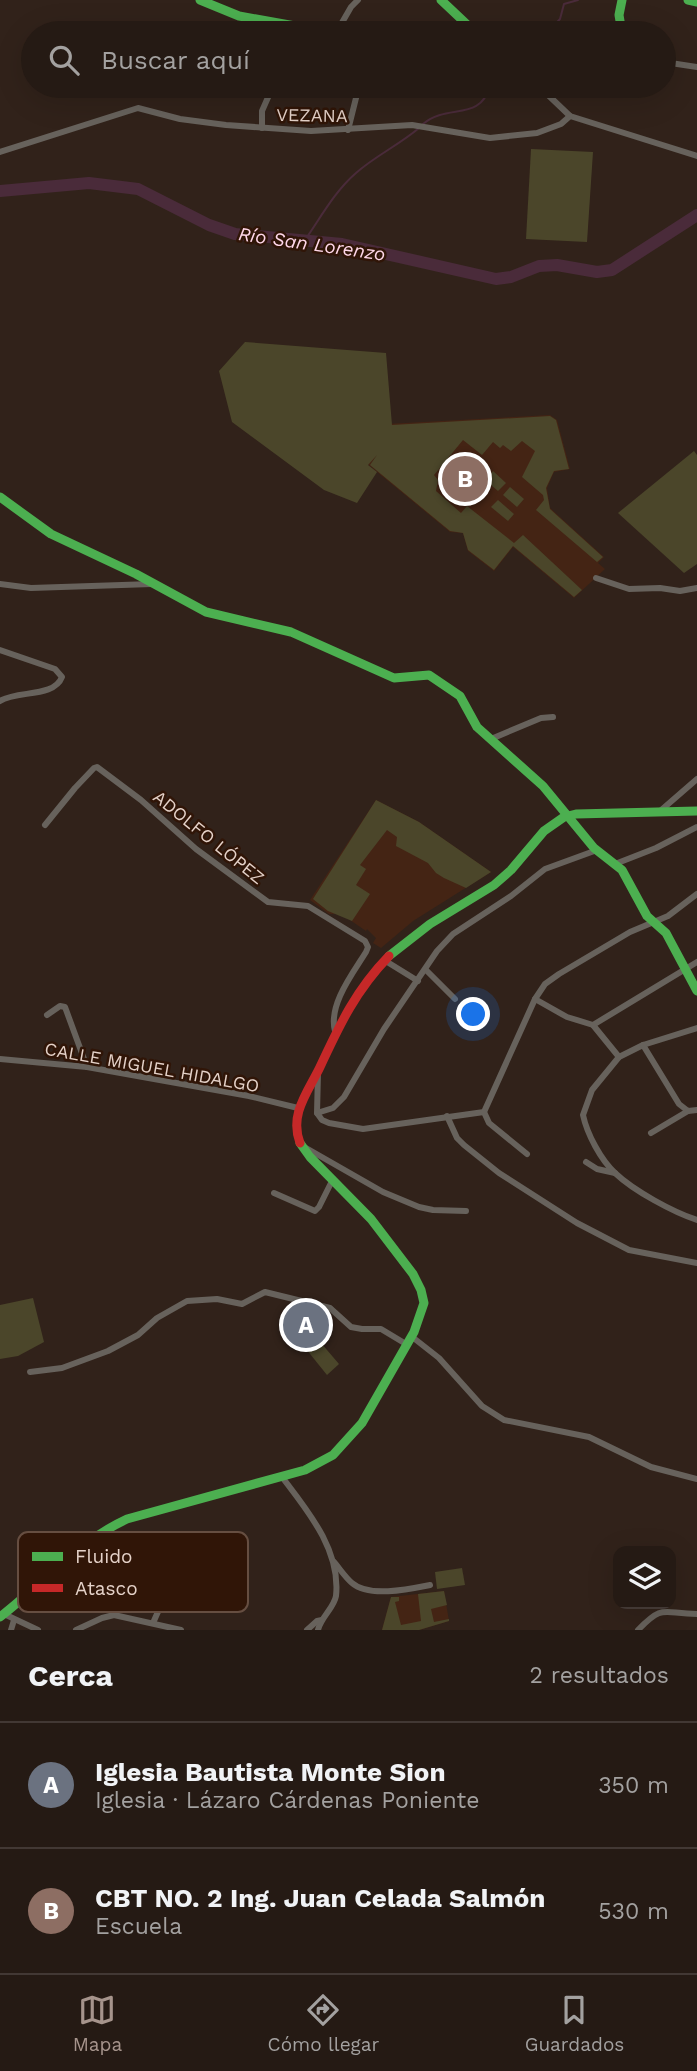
<!DOCTYPE html>
<html lang="es">
<head>
<meta charset="utf-8">
<style>
	body { margin:0; font-family:"Work Sans",sans-serif; background:#2d231d; color:#f1f3f6 }
	.controls { position:absolute; right:21px; bottom:21px; display:grid; overflow:hidden; border-radius:14px; box-shadow:0 7px 28px #0002 }
	.controls button { width:63px; height:63px; display:grid; place-items:center; padding:0; border:0; border-bottom:2px solid #423834; background:#251a14; color:#f1f3f6; font:35px sans-serif }
	.you { position:absolute; left:474px; top:1015px; width:24px; height:24px; margin:-18px; border:5px solid #fff; border-radius:50%; background:#1a73e8; box-shadow:0 0 0 10px #1a73e833 }
	.badge { display:grid; place-items:center; width:46px; height:46px; border-radius:50%; background:#a6948c; color:#fff; font-size:23px; font-weight:700 }
	.pin { position:absolute; translate:-50% -50%; border:4px solid #fff; box-shadow:0 2px 7px #0006 }
	.list { margin:0; padding:0; list-style:none }
	h2 { display:flex; justify-content:space-between; align-items:center; height:91px; margin:0; padding:0 28px; font-size:30px }
	h2 small { font-size:23px; font-weight:400; color:#a3a1a0 }
	.list li { display:grid; grid-template-columns:46px 1fr auto; gap:21px; align-items:center; box-sizing:border-box; height:126px; padding:0 28px; border-top:2px solid #423834 }
	.list b { display:block; font-size:26px; white-space:nowrap }
	.list p { margin:0; font-size:23px; white-space:nowrap; color:#a3a1a0 }
	.list em { font-size:23px; font-style:normal; color:#a3a1a0 }
	.icon { flex:none; width:38px; height:38px; fill:none; stroke:currentColor; stroke-width:2; stroke-linecap:round; stroke-linejoin:round }
	.map { position:relative; flex:none; width:697px; height:1630px; overflow:hidden }
	.search { position:absolute; background:#251a14; box-shadow:0 7px 28px #0002; left:21px; right:21px; top:21px; height:77px; display:flex; align-items:center; gap:18px; box-sizing:border-box; padding:0 24px; border-radius:38px; color:#a3a1a0; font-size:26px }
	.sheet { height:343px; background:#251a14 }
	nav { display:flex; justify-content:space-around; align-items:center; box-sizing:border-box; height:98px; border-top:2px solid #423834; background:#251a14; font-size:19px; color:#a3a1a0 }
	nav a { display:grid; justify-items:center; gap:4px }
	nav .on { color:#a6948c }
	.map>svg:first-child { display:block }
</style>
</head>
<body>
<div class="map">
<svg width="697" height="1630" viewBox="0 0 697 1630">
	<rect width="100%" height="100%" fill="#31221a"/>
	<g fill="#442414">
		<path d="M550 415 557 420 570 469 554 472 547 488 550 508 604 557 598 563 605 569 574 598 513 547 494 571 468 551 463 533 450 532 348 448 368 425Z"/>
		<path d="M376 800 419 822 491 872 413 921 381 948 373 943 376 938 367 929 366 931 337 911 334 914H329L310 900Z"/>
		<path d="M444 1591 449 1621 419 1630H382L391 1597Z"/>
	</g>
	<g fill="#4b462a">
		<path d="M531 149 593 152 587 242 526 239Z"/>
		<path d="M245 342 386 353 392 425 550 416 556 420 569 469 554 471 546 488 550 509 603 557 597 562 536 510 544 500 543 495 522 477 535 451 522 441 511 451 503 445 500 448 493 442 482 455 463 440 434 475 438 480 436 491 461 513 467 506 514 543 523 535 582 590 574 597 513 546 494 570 468 550 463 533 450 531 370 465 377 455 368 465 377 472 357 503 324 490 232 422 219 371Z"/>
		<path d="M694 451 697 455V564L684 573 618 513Z"/>
		<path d="M493 471 506 483 498 491 485 480Z"/>
		<path d="M510 487 524 499 517 507 503 495Z"/>
		<path d="M498 500 514 514 508 521 491 507Z"/>
		<path d="M376 800 419 822 491 872 466 888 444 878 436 873 428 863 396 846 397 837 387 830 360 865 366 869 356 885 370 894 352 921 328 911 313 899Z"/>
		<path d="M33 1298 44 1342 18 1356 0 1359V1305Z"/>
		<path d="M309 1329 339 1364 327 1375 298 1339Z"/>
		<path d="M462 1568 465 1585 437 1589 435 1572Z"/>
		<path d="M444 1591 447 1605 431 1609 434 1622 449 1619V1621L419 1630H382L391 1597H399V1601L395 1602 401 1625 421 1621 418 1594Z"/>
	</g>
	<g fill="none" stroke-linecap="round" stroke-linejoin="round">
		<g stroke="#4a2b3a" stroke-width="2">
			<path d="M547 33 560 19 564 4 578 0"/>
			<path d="M423 124C448 103 480 122 490 86"/>
			<path d="M305 240C321 217 335 191 356 173 375 156 399 145 419 128"/>
		</g>
		<path stroke="#4a2b3a" stroke-width="12" d="M0 191 89 183 138 189 209 225 235 234 342 244 496 279 511 277 539 266 557 265 597 272 612 270 697 215"/>
		<g stroke="#67625c" stroke-width="6">
			<path d="M336 33 351 7 358 0"/>
			<path d="M664 62 697 67"/>
			<path d="M547 94 570 116 697 156"/>
			<path d="M262 128V111L273 86"/>
			<path d="M348 130 359 86"/>
			<path d="M0 152 138 108 180 119 226 125 311 131 412 125 490 138 537 133 561 124 570 116"/>
			<path d="M596 578 629 589 660 588 680 591 697 588"/>
			<path d="M0 584 31 588 152 584"/>
			<path d="M0 650 55 669 62 677C54 698 17 690 0 701"/>
			<path d="M491 739 541 718 553 717"/>
			<path d="M659 812 697 779"/>
			<path d="M45 825 75 788 94 768 97 767 141 800 196 849 268 902 308 906 365 941 368 947 366 952C353 973 328 1005 335 1031"/>
			<path d="M615 864 656 848 697 827"/>
			<path d="M384 960 418 981"/>
			<path d="M426 970 455 999"/>
			<path d="M535 999 567 1017 593 1025 619 1057"/>
			<path d="M47 1015 60 1006 65 1007 87 1067"/>
			<path d="M593 1025 697 962"/>
			<path d="M697 1028 643 1045 619 1057 592 1090 583 1115C587 1134 601 1160 615 1173 634 1191 673 1212 697 1220"/>
			<path d="M643 1045 679 1104 688 1111 697 1110"/>
			<path d="M0 1059 87 1067 249 1096 298 1108"/>
			<path d="M318 1073 317 1113 322 1120 329 1123 363 1129 484 1112 535 999 545 984 559 974 630 932 668 916 697 894"/>
			<path d="M484 1112 489 1123 527 1154"/>
			<path d="M317 1113 333 1108 344 1097 384 1029 437 951 453 934 511 896 545 869 597 850"/>
			<path d="M447 1116 457 1138 464 1145 499 1173 577 1223 629 1250 697 1263"/>
			<path d="M651 1133 688 1111"/>
			<path d="M306 1148 383 1192 419 1207 433 1210 466 1211"/>
			<path d="M586 1162 597 1169 615 1173"/>
			<path d="M274 1193 315 1211 319 1207 333 1179"/>
			<path d="M411 1336 439 1358 482 1406 504 1420 589 1437 651 1467 697 1479"/>
			<path d="M30 1372 62 1368 108 1351 138 1335 157 1318 187 1301 217 1299 242 1304 265 1292 330 1308 351 1327 362 1329H381L406 1344"/>
			<path d="M282 1477C307 1510 341 1550 336 1596 334 1608 321 1617 318 1630"/>
			<path d="M334 1562C340 1569 345 1577 352 1583 369 1598 410 1589 430 1585"/>
			<path d="M4 1614 38 1630"/>
			<path d="M153 1623 172 1580H178L201 1590"/>
			<path d="M11 1630 14 1620"/>
			<path d="M76 1630 102 1618 114 1615 181 1630"/>
			<path d="M307 1630 317 1621 322 1620"/>
			<path d="M638 1630C664 1603 663 1614 697 1614"/>
		</g>
		<g stroke="#4caf50" stroke-width="9">
			<path d="M200 0 239 16 295 26 312 33"/>
			<path d="M441 0 476 33"/>
			<path d="M622 0 619 15 622 33"/>
			<path d="M688 0 697 2"/>
			<path d="M534 86C553 96 568 93 588 86"/>
			<path d="M0 497 51 534 136 574 206 612 291 632 394 678 429 675 460 696 477 727 543 786 594 848 622 870 647 916 666 933 697 991"/>
			<path d="M389 956 430 924 494 885 511 870 544 831 564 817 576 814 697 811"/>
			<path d="M0 1617C43 1584 77 1542 127 1519L305 1470 333 1455 362 1423 414 1332 424 1303 421 1290 413 1274 371 1219 310 1157 300 1143"/>
		</g>
		<path stroke="#c62828" stroke-width="9" d="M300 1143C289 1114 308 1092 320 1067 340 1024 356 990 389 956"/>
	</g>
	<g text-anchor="middle" dominant-baseline="central" stroke-width="5" stroke-linejoin="round" paint-order="stroke">
		<g font-size="18" fill="#e5d2c9" stroke="#301507">
			<text transform="translate(312 115) rotate(1)">VEZANA</text>
			<text transform="translate(209 837) rotate(39)">ADOLFO LÓPEZ</text>
			<text transform="translate(152 1067) rotate(10)">CALLE MIGUEL HIDALGO</text>
		</g>
		<g font-size="19" font-style="italic" fill="#ffd7e9" stroke="#301507">
			<text transform="translate(312 244) rotate(8)">Río San Lorenzo</text>
		</g>
	</g>
	<rect x="18" y="1532" width="230" height="80" rx="10" fill="#301507" stroke="#664e41" stroke-width="2"/>
	<rect x="32" y="1552" width="31" height="9" fill="#4caf50"/>
	<rect x="32" y="1584" width="31" height="8" fill="#c62828"/>
	<g font-size="19" fill="#e5d2c9">
		<text x="75" y="1563">Fluido</text>
		<text x="75" y="1595">Atasco</text>
	</g>
</svg>
<div class="controls">
<button><svg class="icon" aria-label="layers" viewBox="0 0 24 24"><path d="M12 4l9 5-9 5-9-5zM3 14l9 5 9-5"/></svg></button>
</div>
<div class="you"></div>
<div class="pin badge" style="left:306px;top:1325px;background:#6b7280">A</div>
<div class="pin badge" style="left:465px;top:479px;background:#8d6e63">B</div>
<div class="search"><svg class="icon" aria-label="search" viewBox="0 0 24 24"><circle cx="10" cy="10" r="6"/><path d="M15 15l6 6"/></svg>Buscar aquí</div>
</div>
<section class="sheet">
<h2>Cerca<small>2 resultados</small></h2>
<ul class="list">
<li><span class="badge" style="background:#6b7280">A</span><div><b>Iglesia Bautista Monte Sion</b><p>Iglesia · Lázaro Cárdenas Poniente</p></div><em>350 m</em></li>
<li><span class="badge" style="background:#8d6e63">B</span><div><b>CBT NO. 2 Ing. Juan Celada Salmón</b><p>Escuela</p></div><em>530 m</em></li>
</ul>
</section>
<nav>
<a class="on"><svg class="icon" aria-label="map" viewBox="0 0 24 24"><path d="M3 6l6-2 6 2 6-2v14l-6 2-6-2-6 2zM9 4v14M15 6v14"/></svg>Mapa</a>
<a><svg class="icon" aria-label="directions" viewBox="0 0 24 24"><path d="M12 3l9 9-9 9-9-9zM9 14v-3h6M13 9l2 2-2 2"/></svg>Cómo llegar</a>
<a><svg class="icon" aria-label="saved" viewBox="0 0 24 24"><path d="M7 4h10v16l-5-4-5 4z"/></svg>Guardados</a>
</nav>
</body>
</html>
